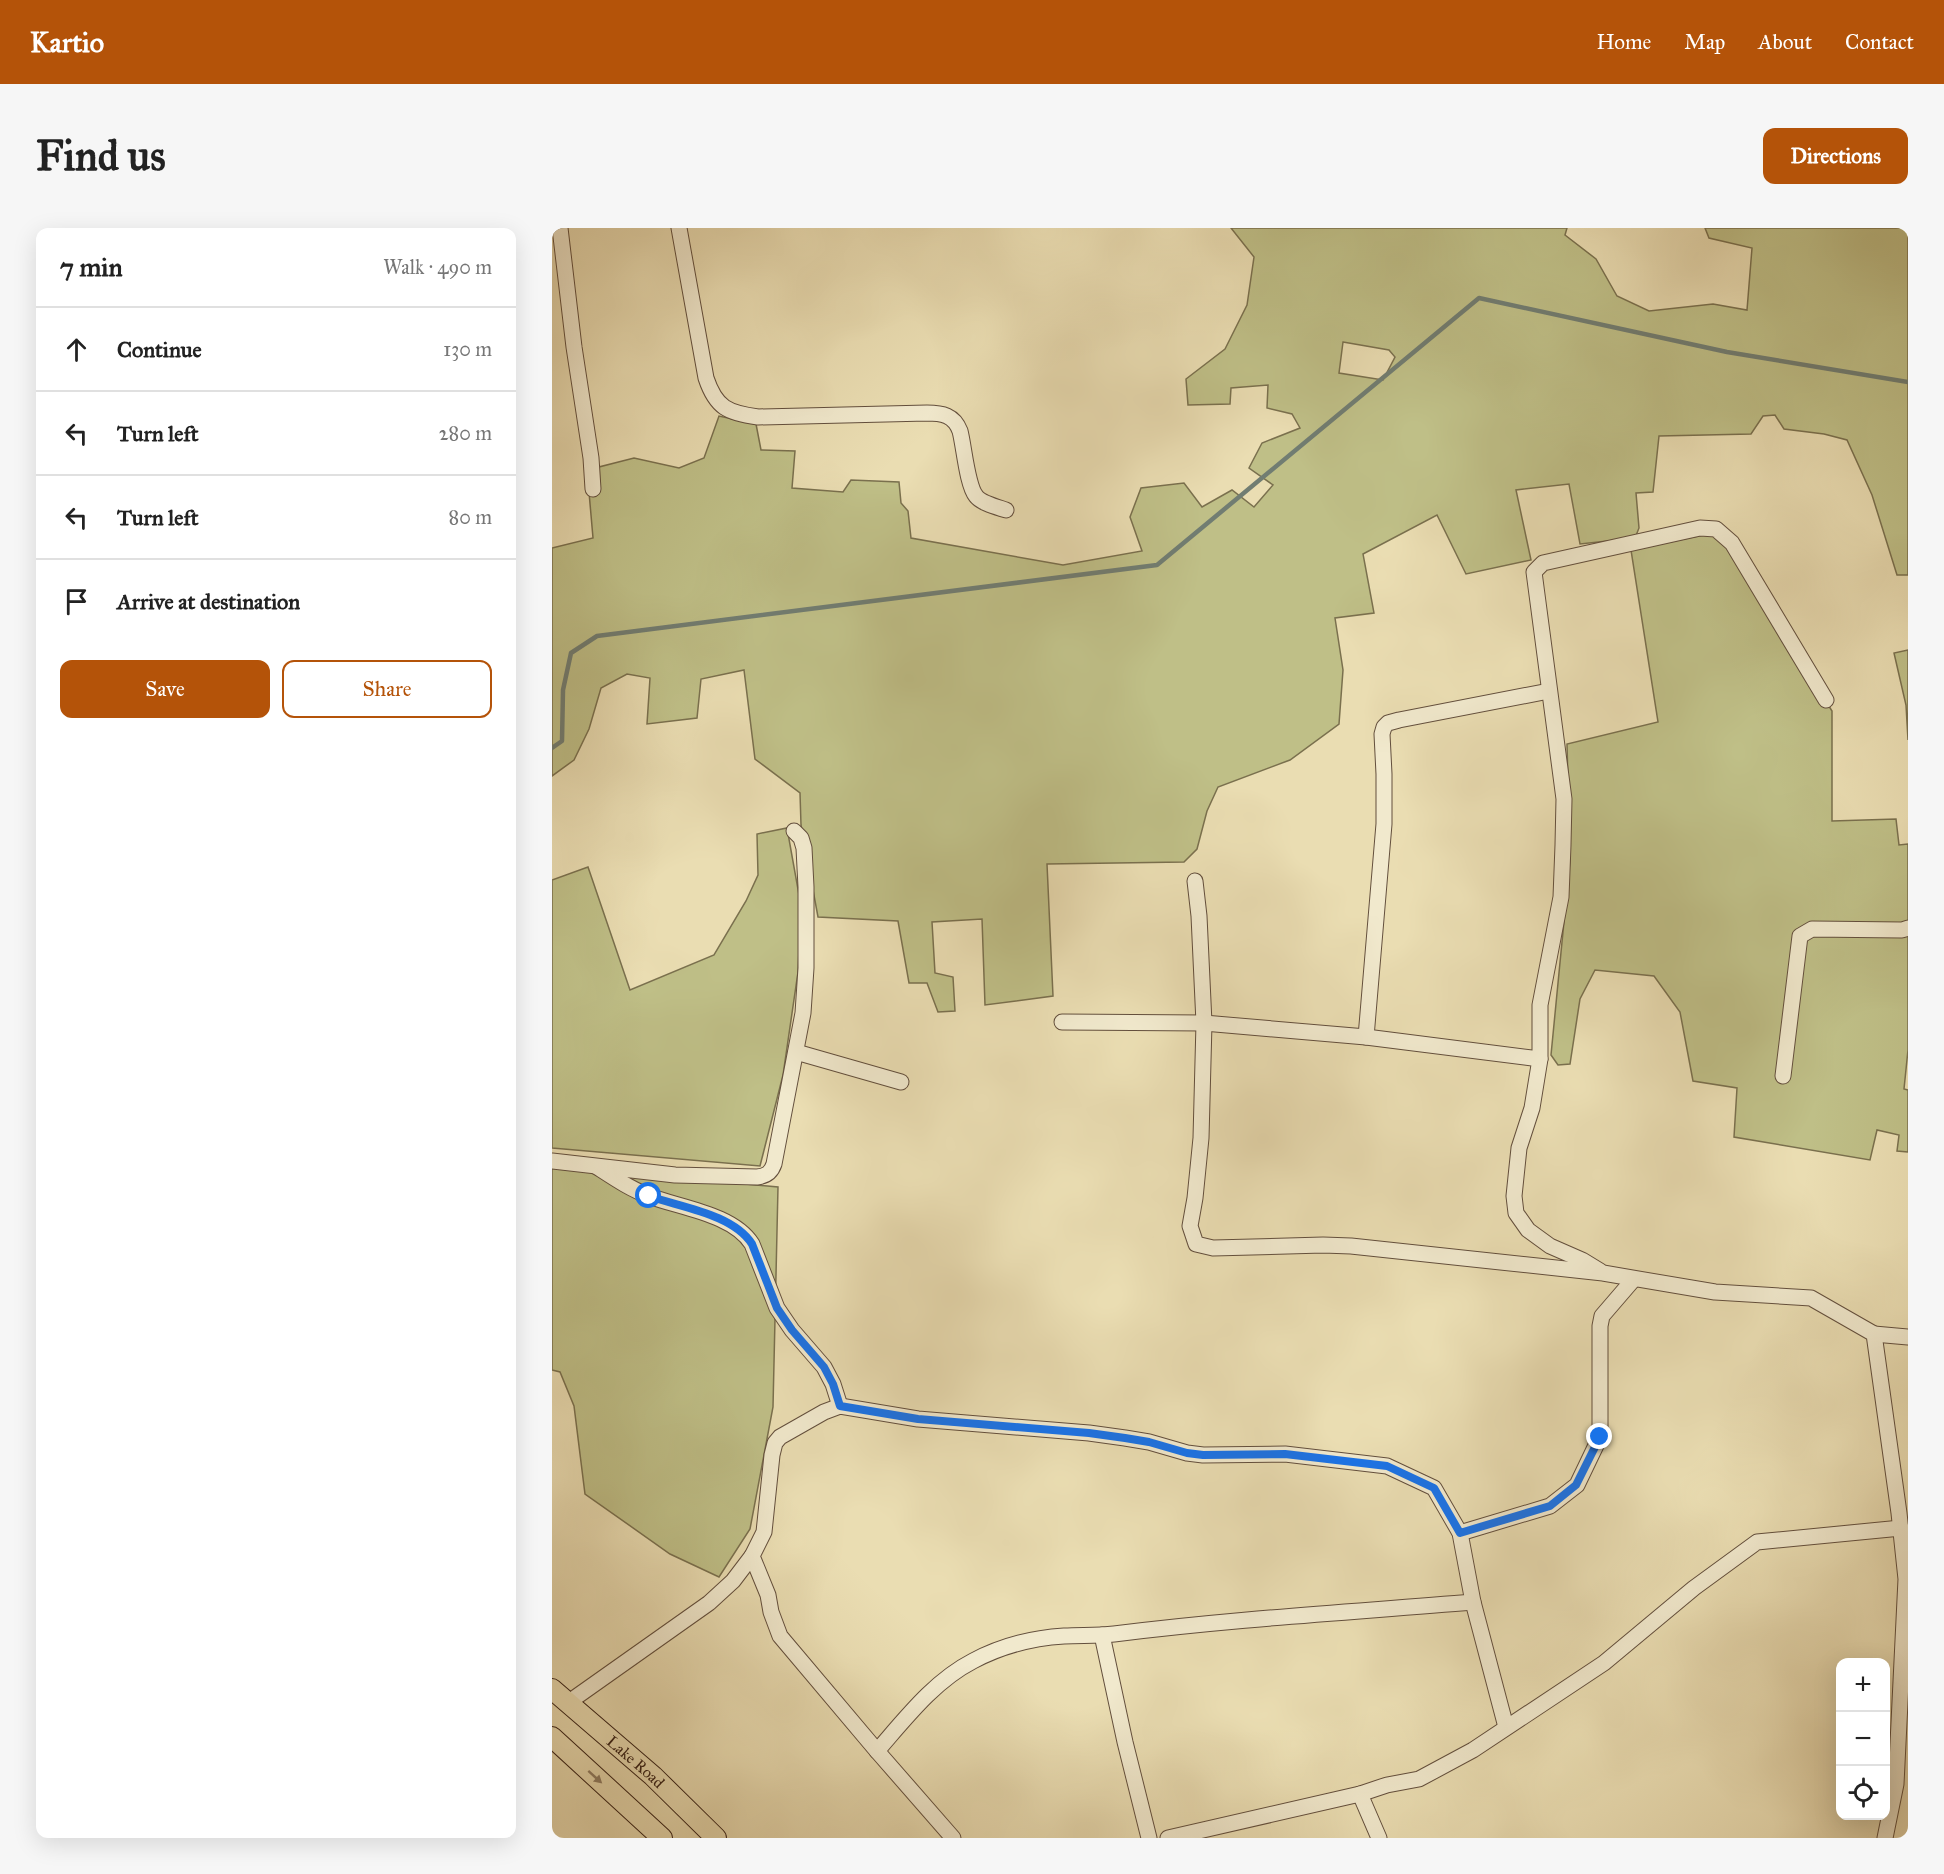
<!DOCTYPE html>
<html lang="en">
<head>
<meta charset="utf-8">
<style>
	body { margin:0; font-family:"IM FELL Great Primer",serif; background:#f6f6f6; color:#222 }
	.controls { position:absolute; right:18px; bottom:18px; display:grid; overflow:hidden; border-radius:12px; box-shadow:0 6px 24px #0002 }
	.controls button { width:54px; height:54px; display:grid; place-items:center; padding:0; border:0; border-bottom:2px solid #e0e0e0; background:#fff; color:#222; font:30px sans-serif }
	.stop { position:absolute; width:18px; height:18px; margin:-14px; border:4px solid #1a73e8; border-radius:50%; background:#fff }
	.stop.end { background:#1a73e8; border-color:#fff; box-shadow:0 2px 6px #0008 }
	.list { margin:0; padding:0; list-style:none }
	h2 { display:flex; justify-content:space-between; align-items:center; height:78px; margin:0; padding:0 24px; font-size:26px }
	h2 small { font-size:20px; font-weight:400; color:#767676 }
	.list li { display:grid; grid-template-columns:39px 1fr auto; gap:18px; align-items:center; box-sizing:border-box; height:84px; padding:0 24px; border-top:2px solid #e0e0e0 }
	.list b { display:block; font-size:22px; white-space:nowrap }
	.list em { font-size:20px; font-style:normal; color:#767676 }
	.actions { display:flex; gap:12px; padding:18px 24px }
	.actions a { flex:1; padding:14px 0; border:2px solid #b45309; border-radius:12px; text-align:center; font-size:21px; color:#b45309 }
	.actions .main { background:#b45309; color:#fff }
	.icon { flex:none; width:33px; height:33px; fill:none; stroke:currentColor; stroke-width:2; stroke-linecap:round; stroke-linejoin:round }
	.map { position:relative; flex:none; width:1356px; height:1610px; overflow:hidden; border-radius:12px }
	header { display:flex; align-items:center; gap:36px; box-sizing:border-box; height:84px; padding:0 30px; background:#b45309; color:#fff }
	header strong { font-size:28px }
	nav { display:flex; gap:33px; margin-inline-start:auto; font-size:21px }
	.intro { display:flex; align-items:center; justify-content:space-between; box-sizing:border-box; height:144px; padding:0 36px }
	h1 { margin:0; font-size:42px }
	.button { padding:15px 27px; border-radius:12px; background:#b45309; color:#fff; font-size:21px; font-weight:700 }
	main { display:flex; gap:36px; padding:0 36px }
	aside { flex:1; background:#fff; border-radius:12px; box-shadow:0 6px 24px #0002 }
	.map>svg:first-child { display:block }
</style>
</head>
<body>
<header>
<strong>Kartio</strong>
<nav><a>Home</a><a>Map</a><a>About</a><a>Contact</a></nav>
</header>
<div class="intro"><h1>Find us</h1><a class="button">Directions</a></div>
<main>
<aside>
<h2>7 min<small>Walk · 490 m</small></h2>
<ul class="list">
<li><svg class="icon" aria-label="ahead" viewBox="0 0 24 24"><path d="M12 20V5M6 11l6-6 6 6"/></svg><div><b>Continue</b></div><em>130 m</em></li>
<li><svg class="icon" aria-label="left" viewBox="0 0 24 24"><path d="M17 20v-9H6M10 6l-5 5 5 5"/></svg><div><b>Turn left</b></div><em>280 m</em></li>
<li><svg class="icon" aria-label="left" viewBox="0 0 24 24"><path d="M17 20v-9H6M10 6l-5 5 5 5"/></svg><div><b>Turn left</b></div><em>80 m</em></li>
<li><svg class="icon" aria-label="arrive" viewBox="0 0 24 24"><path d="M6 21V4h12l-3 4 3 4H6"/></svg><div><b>Arrive at destination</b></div></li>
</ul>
<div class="actions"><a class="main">Save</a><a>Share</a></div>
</aside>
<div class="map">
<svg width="1356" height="1610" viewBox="0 0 1356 1610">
	<rect width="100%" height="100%" fill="#eaddb2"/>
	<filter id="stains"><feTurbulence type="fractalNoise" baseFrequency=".00333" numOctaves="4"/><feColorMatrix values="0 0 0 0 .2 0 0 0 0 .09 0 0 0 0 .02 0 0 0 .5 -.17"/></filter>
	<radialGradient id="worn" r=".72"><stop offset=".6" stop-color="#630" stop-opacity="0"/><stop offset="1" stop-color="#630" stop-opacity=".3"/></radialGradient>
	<g fill="#bfbf87" stroke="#7a704e" stroke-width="1.5" fill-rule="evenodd">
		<path d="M679 0H1015L1013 7 1044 31 1065 68 1097 83 1161 76 1195 82 1200 20 1157 10 1153 0H1356V347H1345L1320 267 1295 212 1272 206 1232 201 1223 187 1211 188 1199 206 1107 208 1101 264 1084 265 1087 300 1083 310 1028 316 1017 256 964 262 979 332 914 346 885 287 811 326 822 385 783 390 791 442 787 496 738 532 666 559 655 583 645 621 632 634 495 636 501 768 433 777 430 691 380 694 383 745 401 749 403 783 386 784 375 755H357L346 693 266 689 249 597 248 565 203 531 192 442 149 451 145 490 95 496 98 450 75 446 49 460 37 501 22 532 0 548V320L41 310 37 264 47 239 82 230 127 240 152 230 167 188 204 196 209 222 243 223 240 260 291 264 299 252 347 254 349 275 356 283 359 310 511 337 590 323 578 289 589 260 632 255 650 279 680 262 702 279 721 257 697 240 710 215 748 200 740 186 715 180 716 157 679 160 678 176 636 177 634 151 673 121 695 77 702 29ZM791 114 837 122 843 129 831 152 787 145Z"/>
		<path d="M1156 306 1175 315 1280 483V593L1344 591 1347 617 1356 616V822L1352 861 1356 862V924L1345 923 1347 907 1325 902 1318 932 1182 909 1185 860 1141 853 1128 784 1102 748 1043 742 1028 771 1018 836 1006 837 999 827 1018 632 1015 516 1106 494 1079 322Z"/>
		<path d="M1356 422V512L1354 477 1342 425Z"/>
		<path d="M235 600 249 678 246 744 231 847 208 938 0 920V652L36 639 78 762 162 727 194 673 206 647 205 606Z"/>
		<path d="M0 938 226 959 221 1179 198 1301 167 1349 118 1326 33 1266 22 1178 8 1144 0 1142Z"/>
	</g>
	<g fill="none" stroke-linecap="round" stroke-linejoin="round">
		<path stroke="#717d72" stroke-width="4.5" d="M0 520 10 513 11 462 19 425 45 408 605 337 927 70 1175 124 1356 154"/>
		<defs>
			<g id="minor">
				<path d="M8 0 22 119 39 230 41 261"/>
				<path d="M127 0 154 150C164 180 176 185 206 189L375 185C390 185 402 187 408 203 412 218 415 257 424 268 429 275 445 279 454 282"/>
				<path d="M643 653 647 688 652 795 649 910 643 970 638 998 644 1016 661 1020 771 1017 799 1018 1051 1045 1163 1064 1259 1070 1322 1106 1347 1285 1354 1351 1344 1556 1333 1610"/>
				<path d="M510 794 652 795 814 809 988 831"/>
				<path d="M814 809 832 596V546L830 506 832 499 836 495 847 492 997 463"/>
				<path d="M244 824 349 854"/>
				<path d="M1231 848 1248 708 1260 701 1350 702 1356 700"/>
				<path d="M0 933 123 947 205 949C214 948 219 945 222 936L251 785 254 740V659L252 620 249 610 242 603"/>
				<path d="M45 939C62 950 78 961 97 968 129 980 181 986 200 1016L225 1080 240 1102 272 1139 281 1156 288 1178"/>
				<path d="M1048 1043 1030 1032 998 1018 976 1002 964 985 962 968 967 920 980 880 988 831V777L1009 669 1011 617 1012 571 982 344 991 335 1148 300 1164 301 1180 315 1274 472"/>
				<path d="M1322 1106 1356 1109"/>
				<path d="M908 1305 998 1278 1025 1257 1048 1209V1098L1050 1088 1081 1052"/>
				<path d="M550 1407 573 1514 597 1610"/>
				<path d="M17 1474 157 1375 181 1353 200 1328"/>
				<path d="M325 1523C353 1491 382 1453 421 1433 449 1418 480 1410 512 1408 529 1407 545 1408 562 1406 681 1391 801 1384 921 1374"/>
				<path d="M808 1566 827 1610"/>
				<path d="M401 1610 325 1523 228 1408 219 1384 216 1367 200 1328 212 1304 220 1227 223 1215 228 1209 272 1184 288 1178 366 1191 537 1205 573 1210 597 1214 635 1225 651 1227 733 1226 835 1238 882 1260 908 1305 921 1374 954 1499"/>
				<path d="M616 1610 808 1566 835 1557 867 1551 921 1522 1052 1435 1142 1360 1205 1314 1349 1300"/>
			</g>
			<g id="major">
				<path id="s1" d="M0 1461 101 1548 164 1610"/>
				<path d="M0 1509 110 1610"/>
			</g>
		</defs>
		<use href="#minor" stroke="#634f3d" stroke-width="17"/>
		<use href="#major" stroke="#362016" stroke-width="22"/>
		<use href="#minor" stroke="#f1e9cd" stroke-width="15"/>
		<use href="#major" stroke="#eaddb2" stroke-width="20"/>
	</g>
	<defs><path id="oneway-solid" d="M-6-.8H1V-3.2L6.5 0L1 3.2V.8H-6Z" transform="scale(1.5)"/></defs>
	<use fill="#907e64" href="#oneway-solid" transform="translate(43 1549) rotate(42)"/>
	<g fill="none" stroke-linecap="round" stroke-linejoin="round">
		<path stroke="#1a73e8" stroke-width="8" d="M97 968C128 979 181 986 200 1016L225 1080 240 1102 272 1139 281 1156 288 1178 366 1191 537 1205 573 1210 597 1214 635 1225 651 1227 733 1226 835 1238 882 1260 908 1305 998 1278 1024 1257 1048 1209"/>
	</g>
	<g text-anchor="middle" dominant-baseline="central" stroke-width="4.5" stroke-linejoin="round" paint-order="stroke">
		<g font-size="16" fill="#362016" stroke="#f1e9cd">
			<text stroke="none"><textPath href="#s1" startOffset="111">Lake Road</textPath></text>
		</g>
	</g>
	<rect width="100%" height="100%" filter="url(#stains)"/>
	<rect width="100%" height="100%" fill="url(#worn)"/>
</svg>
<div class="controls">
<button>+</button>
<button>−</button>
<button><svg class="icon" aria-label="locate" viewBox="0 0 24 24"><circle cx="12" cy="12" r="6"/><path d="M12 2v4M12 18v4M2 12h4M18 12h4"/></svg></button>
</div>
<div class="stop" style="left:97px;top:968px"></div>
<div class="stop end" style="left:1048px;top:1209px"></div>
</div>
</main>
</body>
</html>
